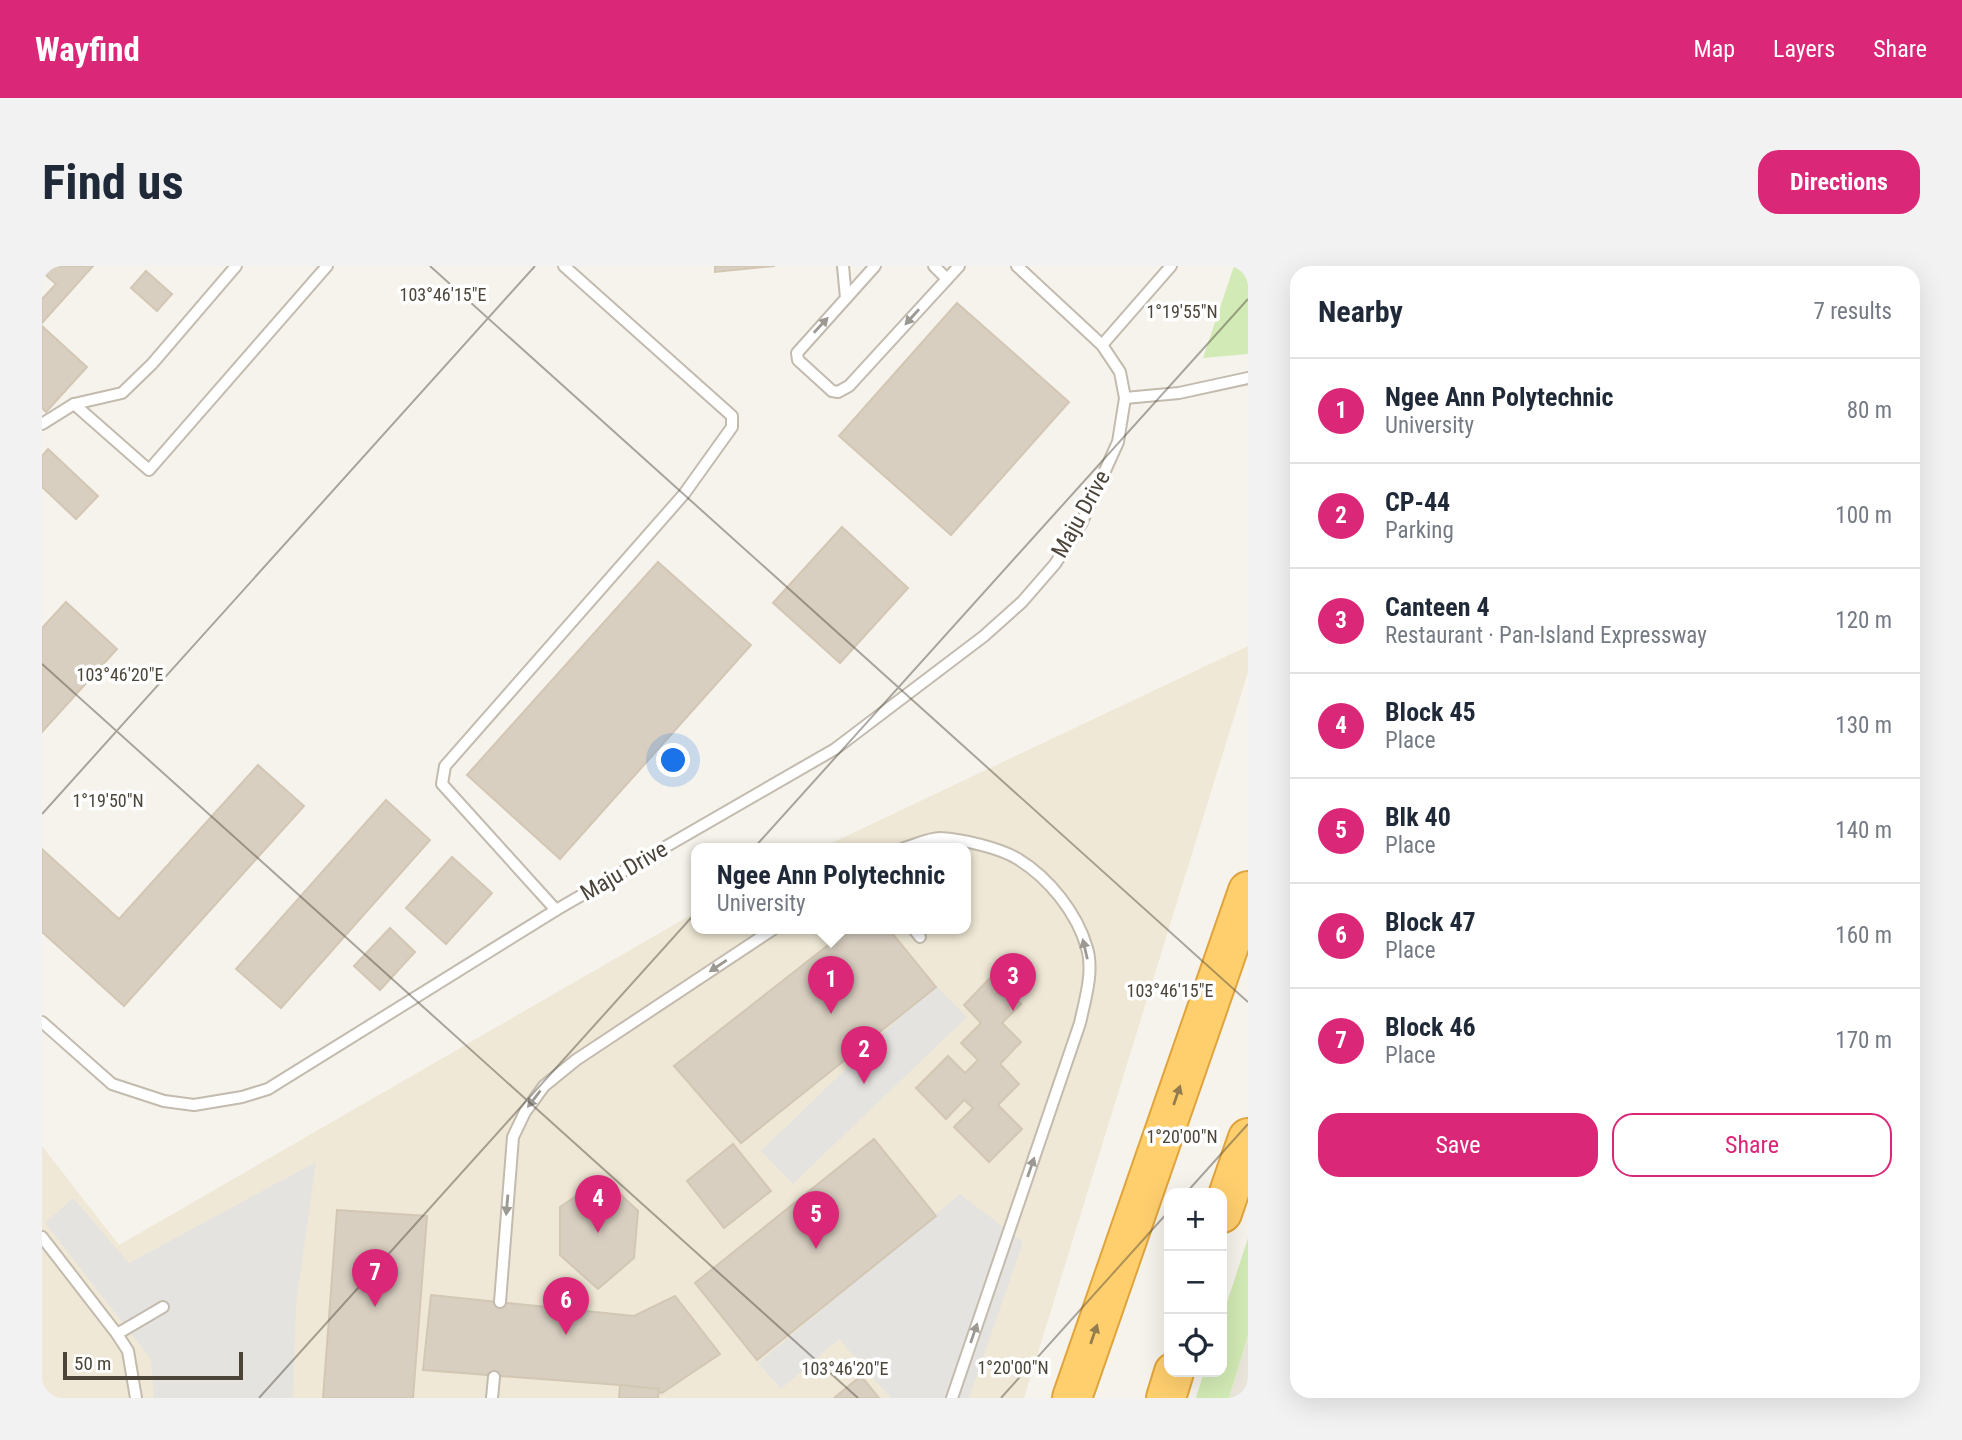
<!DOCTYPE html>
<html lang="en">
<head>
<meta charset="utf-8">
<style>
	body { margin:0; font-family:"Roboto Condensed",sans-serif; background:#f2f2f3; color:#1f2937 }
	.controls { position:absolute; right:21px; bottom:21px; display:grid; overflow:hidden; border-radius:14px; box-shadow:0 7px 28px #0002 }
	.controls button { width:63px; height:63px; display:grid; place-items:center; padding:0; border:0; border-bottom:2px solid #e0e1e3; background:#fff; color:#1f2937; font:35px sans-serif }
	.scale { position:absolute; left:21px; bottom:18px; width:180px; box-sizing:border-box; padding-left:7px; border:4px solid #4b4439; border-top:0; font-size:19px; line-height:24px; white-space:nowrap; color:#4b4439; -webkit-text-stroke:5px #fff; paint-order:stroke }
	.you { position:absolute; left:632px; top:495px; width:24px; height:24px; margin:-18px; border:5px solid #fff; border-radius:50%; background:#1a73e8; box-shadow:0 0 0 10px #1a73e833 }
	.badge { display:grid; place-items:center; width:46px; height:46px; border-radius:50%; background:#db2777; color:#fff; font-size:23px; font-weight:700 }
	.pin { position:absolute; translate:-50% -58px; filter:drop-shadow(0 2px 4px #0008) }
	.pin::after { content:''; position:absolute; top:37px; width:24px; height:21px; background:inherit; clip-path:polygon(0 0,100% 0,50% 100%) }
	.popup { position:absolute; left:649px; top:577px; width:280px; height:91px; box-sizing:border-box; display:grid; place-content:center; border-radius:14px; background:#fff; filter:drop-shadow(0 2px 5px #0005); font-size:23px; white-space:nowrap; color:#747a83 }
	.popup b { font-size:26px; color:#1f2937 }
	.popup::after { content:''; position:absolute; left:50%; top:100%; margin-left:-14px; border:14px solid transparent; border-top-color:#fff }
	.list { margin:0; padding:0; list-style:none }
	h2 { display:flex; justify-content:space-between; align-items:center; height:91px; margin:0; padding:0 28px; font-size:30px }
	h2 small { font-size:23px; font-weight:400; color:#747a83 }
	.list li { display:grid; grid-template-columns:46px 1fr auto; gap:21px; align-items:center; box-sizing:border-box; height:105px; padding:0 28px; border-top:2px solid #e0e1e3 }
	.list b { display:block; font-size:26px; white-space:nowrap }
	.list p { margin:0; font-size:23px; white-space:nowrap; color:#747a83 }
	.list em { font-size:23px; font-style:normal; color:#747a83 }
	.actions { display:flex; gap:14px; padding:21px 28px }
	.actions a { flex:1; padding:16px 0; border:2px solid #db2777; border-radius:21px; text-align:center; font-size:24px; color:#db2777 }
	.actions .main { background:#db2777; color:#fff }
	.icon { flex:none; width:38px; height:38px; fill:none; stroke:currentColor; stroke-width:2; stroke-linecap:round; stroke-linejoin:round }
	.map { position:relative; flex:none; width:1206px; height:1132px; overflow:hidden; border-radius:21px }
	header { display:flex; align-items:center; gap:42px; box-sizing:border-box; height:98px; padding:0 35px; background:#db2777; color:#fff }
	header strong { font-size:33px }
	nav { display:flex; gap:38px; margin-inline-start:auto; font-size:24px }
	.intro { display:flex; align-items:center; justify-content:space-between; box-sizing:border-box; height:168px; padding:0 42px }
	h1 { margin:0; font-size:49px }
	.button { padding:18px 32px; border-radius:21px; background:#db2777; color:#fff; font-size:24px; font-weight:700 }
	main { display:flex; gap:42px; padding:0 42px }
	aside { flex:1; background:#fff; border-radius:21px; box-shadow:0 7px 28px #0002 }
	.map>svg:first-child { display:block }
</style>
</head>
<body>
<header>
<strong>Wayfind</strong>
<nav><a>Map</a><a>Layers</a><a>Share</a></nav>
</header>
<div class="intro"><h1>Find us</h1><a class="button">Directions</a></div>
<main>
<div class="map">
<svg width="1206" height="1132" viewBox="0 0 1206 1132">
	<rect width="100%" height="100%" fill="#f6f3ec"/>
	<path fill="#eae5da" d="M1206 1071V1132H1187Z"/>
	<path fill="#efe8d6" d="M1206 380V406L982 1132H0V880L77 979 654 646V662H924V582H779Z"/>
	<g fill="#d2eab5">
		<path d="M1192 0H1206V88L1161 92Z"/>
		<path d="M1206 972V1070L1187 1132H1154L1162 1106H1180V1052Z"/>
	</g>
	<g fill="#e5e3e0">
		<path d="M892 718 925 751 751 918 719 885Z"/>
		<path d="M274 896 254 1039 251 1132H112L109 1093 3 957 31 932 87 997Z"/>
		<path d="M918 928 981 976 927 1132H849L797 1073 739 1123 716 1097Z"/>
	</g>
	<g fill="#d8cfc1" stroke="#d3c7b4" stroke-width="2">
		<path d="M0 0H51L0 57V33L14 18 0 6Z"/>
		<path d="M673 0H733L673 6Z"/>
		<path d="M104 5 130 28 115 45 89 22Z"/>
		<path d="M915 37 1027 136 909 269 797 170Z"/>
		<path d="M0 60 45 101 4 146 0 142Z"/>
		<path d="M6 183 56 230 34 253 0 221V190Z"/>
		<path d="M800 261 866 322 798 397 731 337Z"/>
		<path d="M616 296 709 379 518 593 425 509Z"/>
		<path d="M24 336 75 383 0 466V362Z"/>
		<path d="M216 499 262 540 82 740 0 666V583L77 653Z"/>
		<path d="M344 534 388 574 239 742 194 703Z"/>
		<path d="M410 591 450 627 404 678 364 642Z"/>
		<path d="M348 662 373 686 338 724 312 700Z"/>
		<path d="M808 662H846L894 721 699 877 632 800Z"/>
		<path d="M950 710 979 738 960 757 979 776 958 798 977 818 956 839 980 863 947 896 912 861 931 842 922 834 904 853 874 822 906 790 923 807 936 794 919 777 939 757 922 739Z"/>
		<path d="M832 873 894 950 715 1094 653 1017Z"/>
		<path d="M691 878 729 925 682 962 645 915Z"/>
		<path d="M561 912 596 945 592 992 556 1023 518 989V941Z"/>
		<path d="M295 944 385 950 371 1132H281Z"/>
		<path d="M389 1029 592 1050 633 1030 678 1088 620 1127 578 1119 381 1104Z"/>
		<path d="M819 1110 837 1132H792Z"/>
		<path d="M578 1119 617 1123 616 1132H577Z"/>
	</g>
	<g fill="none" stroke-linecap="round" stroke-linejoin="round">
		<defs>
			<g id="lane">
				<path d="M801 0 804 32"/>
				<path d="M833 0 755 87 756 94 790 125 796 126 807 120 917 0"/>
				<path d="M892 0 905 13"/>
				<path d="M1060 79 1129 0"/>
				<path d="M1083 132 1137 127 1206 112"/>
				<path d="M32 138 107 204 285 0"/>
				<path d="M0 158 32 138 80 127 110 98 194 0"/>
				<path d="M862 582C873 579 887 572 898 572 920 573 958 582 976 593 1007 612 1035 647 1045 682 1052 705 1043 734 1038 757L910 1132"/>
				<path d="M514 644 400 518 403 500 642 228 690 161V150L522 0"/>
				<path d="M871 662 878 671"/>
				<path d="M0 756 70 818 122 835 152 839 200 831 226 823 514 644 793 483 942 370 980 336 1013 298 1039 258 1076 176 1083 132 1078 106 1060 79 975 0"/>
				<path d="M0 971 75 1068 86 1085 94 1132"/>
				<path d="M458 1036 471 871 483 846 502 820 534 794 733 662"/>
				<path d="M75 1068 121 1041"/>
				<path d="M450 1132 452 1111"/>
			</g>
			<g id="highway">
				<path d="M1180 947 1206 872"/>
				<path d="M1030 1132 1206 625"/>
				<path d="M1124 1132 1132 1106"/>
			</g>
		</defs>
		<use href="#lane" stroke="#c2bbae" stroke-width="14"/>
		<use href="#highway" stroke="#e0a43c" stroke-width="42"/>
		<use href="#lane" stroke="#fff" stroke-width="10"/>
		<use href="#highway" stroke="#ffcf6e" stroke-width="38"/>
	</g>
	<defs><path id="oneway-solid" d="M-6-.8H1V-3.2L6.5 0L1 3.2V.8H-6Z" transform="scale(1.75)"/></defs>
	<g fill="#9c9892">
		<use href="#oneway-solid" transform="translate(870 51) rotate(132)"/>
		<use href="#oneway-solid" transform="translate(779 59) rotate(-47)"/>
		<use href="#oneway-solid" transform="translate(1043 683) rotate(-103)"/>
		<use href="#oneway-solid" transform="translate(676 700) rotate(146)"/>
		<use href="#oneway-solid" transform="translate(492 833) rotate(128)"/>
		<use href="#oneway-solid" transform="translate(989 901) rotate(-71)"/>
		<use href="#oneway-solid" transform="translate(465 939) rotate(95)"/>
		<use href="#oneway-solid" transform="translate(932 1067) rotate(-71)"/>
	</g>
	<g fill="#937c4e">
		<use href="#oneway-solid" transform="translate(1135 829) rotate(-71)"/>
		<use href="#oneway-solid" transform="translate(1052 1068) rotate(-71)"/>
	</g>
	<path fill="none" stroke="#4b4439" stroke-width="2" stroke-opacity="0.45" d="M388 0 1206 736M0 398 816 1132M0 548 493 0M1144 927 1206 858M217 1132 1206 33M959 1132 1127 945"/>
	<g text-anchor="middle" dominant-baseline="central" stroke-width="7" stroke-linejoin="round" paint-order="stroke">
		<g font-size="23" fill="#4b4439" stroke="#fff">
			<text transform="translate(1039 248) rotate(-61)">Maju Drive</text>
			<text transform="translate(582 605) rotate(-30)">Maju Drive</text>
		</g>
	</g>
	<g font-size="18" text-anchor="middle" fill="#4b4439" stroke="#fff" stroke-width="7" stroke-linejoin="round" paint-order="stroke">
		<text x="401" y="35">103°46'15"E</text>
		<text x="1140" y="52">1°19'55"N</text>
		<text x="78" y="415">103°46'20"E</text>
		<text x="66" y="541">1°19'50"N</text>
		<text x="1128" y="731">103°46'15"E</text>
		<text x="1140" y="877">1°20'00"N</text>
		<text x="971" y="1108">1°20'00"N</text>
		<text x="803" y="1109">103°46'20"E</text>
	</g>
</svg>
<div class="controls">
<button>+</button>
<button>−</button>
<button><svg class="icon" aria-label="locate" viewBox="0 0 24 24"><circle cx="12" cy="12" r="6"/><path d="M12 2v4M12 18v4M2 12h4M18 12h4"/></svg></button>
</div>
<div class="scale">50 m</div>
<div class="you"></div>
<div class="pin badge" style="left:789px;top:748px">1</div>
<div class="popup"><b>Ngee Ann Polytechnic</b>University</div>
<div class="pin badge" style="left:822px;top:818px">2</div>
<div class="pin badge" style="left:971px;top:745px">3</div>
<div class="pin badge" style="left:556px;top:967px">4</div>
<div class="pin badge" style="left:774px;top:983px">5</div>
<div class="pin badge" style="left:524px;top:1069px">6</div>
<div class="pin badge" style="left:333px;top:1041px">7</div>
</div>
<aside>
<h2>Nearby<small>7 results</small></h2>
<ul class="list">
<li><span class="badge">1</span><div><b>Ngee Ann Polytechnic</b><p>University</p></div><em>80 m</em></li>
<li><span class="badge">2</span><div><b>CP-44</b><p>Parking</p></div><em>100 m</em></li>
<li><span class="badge">3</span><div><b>Canteen 4</b><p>Restaurant · Pan-Island Expressway</p></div><em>120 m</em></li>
<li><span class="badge">4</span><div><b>Block 45</b><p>Place</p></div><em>130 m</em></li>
<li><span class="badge">5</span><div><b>Blk 40</b><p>Place</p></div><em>140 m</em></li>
<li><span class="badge">6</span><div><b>Block 47</b><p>Place</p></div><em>160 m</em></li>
<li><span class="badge">7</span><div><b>Block 46</b><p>Place</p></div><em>170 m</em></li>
</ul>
<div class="actions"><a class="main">Save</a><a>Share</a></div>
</aside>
</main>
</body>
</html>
